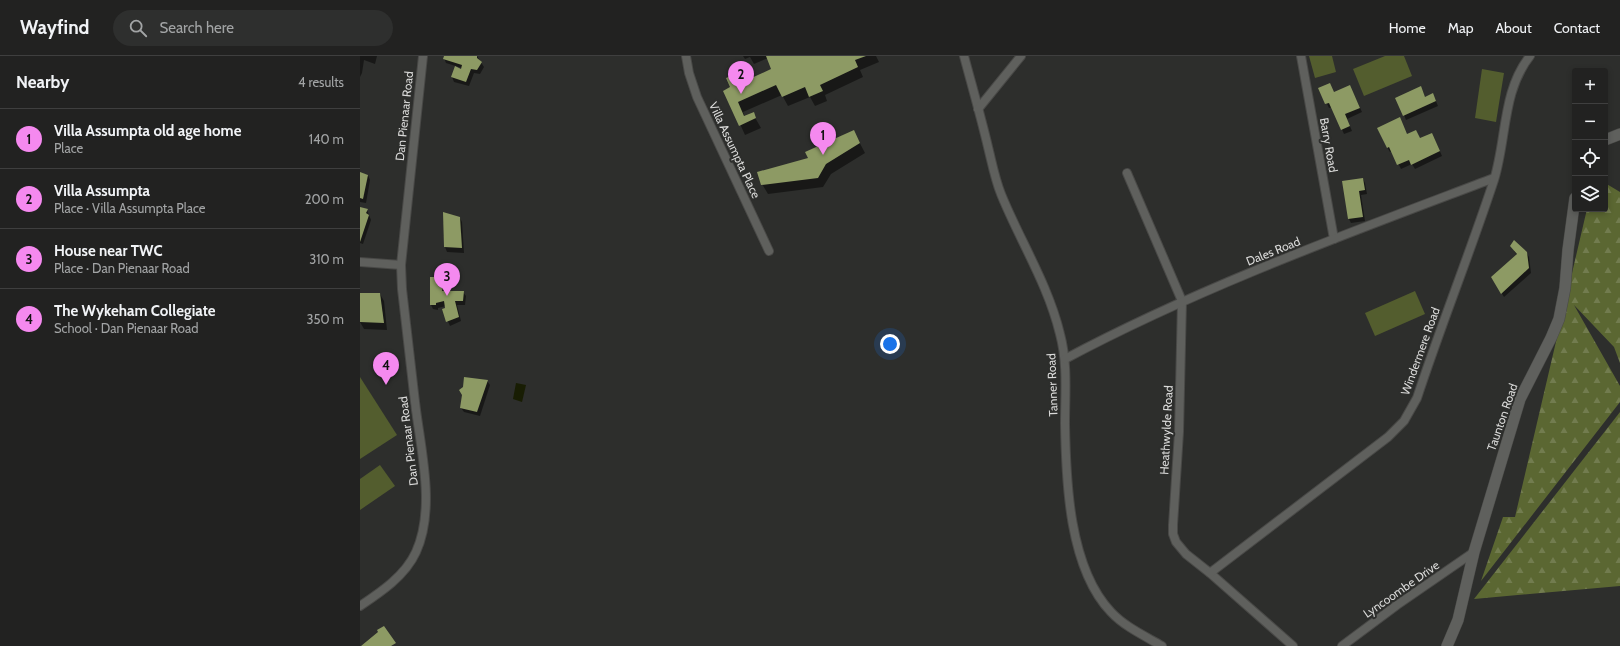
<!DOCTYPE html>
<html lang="en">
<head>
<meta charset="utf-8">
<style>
	body { margin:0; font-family:Cabin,sans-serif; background:#2e2f2e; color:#f1f3f6 }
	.controls { position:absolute; right:12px; top:12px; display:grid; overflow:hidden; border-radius:4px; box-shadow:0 2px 6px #0003 }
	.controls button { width:36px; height:36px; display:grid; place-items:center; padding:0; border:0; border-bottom:1px solid #3f3f3f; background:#222221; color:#f1f3f6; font:20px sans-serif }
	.you { position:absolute; left:530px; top:288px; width:14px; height:14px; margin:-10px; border:3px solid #fff; border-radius:50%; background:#1a73e8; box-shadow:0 0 0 6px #1a73e833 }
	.badge { display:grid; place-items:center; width:26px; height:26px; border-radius:50%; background:#f589ef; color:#111; font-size:13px; font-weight:700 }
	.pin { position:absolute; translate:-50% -33px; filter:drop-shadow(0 1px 2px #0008) }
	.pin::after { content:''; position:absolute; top:21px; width:14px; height:12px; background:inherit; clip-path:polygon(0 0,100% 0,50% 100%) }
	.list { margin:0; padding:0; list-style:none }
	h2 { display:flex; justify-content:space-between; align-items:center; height:52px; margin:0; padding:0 16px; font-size:17px }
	h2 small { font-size:13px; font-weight:400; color:#a2a4a5 }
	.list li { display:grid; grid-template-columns:26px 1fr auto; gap:12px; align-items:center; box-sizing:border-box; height:60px; padding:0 16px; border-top:1px solid #3f3f3f }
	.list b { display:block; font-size:15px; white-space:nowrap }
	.list p { margin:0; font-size:13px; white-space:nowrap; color:#a2a4a5 }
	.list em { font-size:13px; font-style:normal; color:#a2a4a5 }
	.icon { flex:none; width:22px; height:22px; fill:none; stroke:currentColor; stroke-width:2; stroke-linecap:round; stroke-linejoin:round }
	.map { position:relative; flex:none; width:1260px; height:590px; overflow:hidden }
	header { display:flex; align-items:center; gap:24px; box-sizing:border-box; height:56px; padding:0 20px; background:#222221; border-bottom:1px solid #3f3f3f }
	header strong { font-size:19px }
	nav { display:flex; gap:22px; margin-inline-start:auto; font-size:14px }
	.search { width:280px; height:36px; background:#2e2f2e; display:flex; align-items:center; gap:10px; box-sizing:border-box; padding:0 14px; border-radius:22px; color:#a2a4a5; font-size:15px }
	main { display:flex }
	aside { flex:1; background:#222221 }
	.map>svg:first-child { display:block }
</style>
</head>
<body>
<header>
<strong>Wayfind</strong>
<div class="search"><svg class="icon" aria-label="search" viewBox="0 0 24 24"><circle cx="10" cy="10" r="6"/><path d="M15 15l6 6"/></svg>Search here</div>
<nav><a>Home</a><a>Map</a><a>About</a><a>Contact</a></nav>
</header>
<main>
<aside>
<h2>Nearby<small>4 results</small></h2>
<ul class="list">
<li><span class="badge">1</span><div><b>Villa Assumpta old age home</b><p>Place</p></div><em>140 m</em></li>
<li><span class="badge">2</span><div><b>Villa Assumpta</b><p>Place · Villa Assumpta Place</p></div><em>200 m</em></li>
<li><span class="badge">3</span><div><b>House near TWC</b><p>Place · Dan Pienaar Road</p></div><em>310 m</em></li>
<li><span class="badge">4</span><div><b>The Wykeham Collegiate</b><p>School · Dan Pienaar Road</p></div><em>350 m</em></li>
</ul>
</aside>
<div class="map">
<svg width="1260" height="590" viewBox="0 0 1260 590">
	<defs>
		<pattern id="forest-firs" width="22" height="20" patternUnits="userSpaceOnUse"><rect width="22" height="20" fill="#5b6732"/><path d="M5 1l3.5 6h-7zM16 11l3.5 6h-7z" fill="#727c4f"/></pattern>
	</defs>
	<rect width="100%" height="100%" fill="#2d2e2c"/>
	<g fill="#535d2e">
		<path d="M949 0H972L976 16 955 22Z"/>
		<path d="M1025 0H1044L1052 20 1004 40 993 13Z"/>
		<path d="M1122 13 1144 17 1136 66 1115 62Z"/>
		<path d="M1055 235 1065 258 1015 280 1005 257Z"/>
		<path d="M0 321 37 379 0 403Z"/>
		<path d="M20 409 35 430 0 454V423Z"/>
	</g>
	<g fill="url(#forest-firs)">
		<path d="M1245 127 1260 136V307L1254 291 1214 249 1260 330V346L1121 525 1143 461H1155L1227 153H1245Z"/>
		<path d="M1260 356V530L1114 543Z"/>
	</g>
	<path fill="#181d03" d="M156 327 166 329 162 346 153 343Z"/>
	<g fill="#0007">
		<path d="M0 0H17L15 8 4 4 2 17 0 21Z"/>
		<path d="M85 0H117L124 11 120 18 114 17 109 30 94 26 92 21 95 12 102 15V12L86 7 84 2Z"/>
		<path d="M383 0H516L519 6 500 14 503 21 465 39 467 45 455 50 450 41 428 50 422 39 383 56 385 61 393 58 401 72 385 79 365 35 413 14 408 2 394 8 390 1 385 3Z"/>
		<path d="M960 33 974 37 992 35 1002 56 987 63 992 75 984 78 972 51 969 52Z"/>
		<path d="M1063 36 1065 42 1075 43 1078 50 1046 64 1044 59Z"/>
		<path d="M494 76 505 97 471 118 463 131 408 138 402 128Z"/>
		<path d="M1047 79 1060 83 1074 82 1082 100 1055 113 1052 108 1041 113 1032 95 1030 96 1027 91Z"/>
		<path d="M0 117 8 119 10 124 6 147 0 146Z"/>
		<path d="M1003 123 1005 127 1007 138 1001 139 1005 165 991 167 989 163Z"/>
		<path d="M0 152 7 154 11 164 3 188 0 187Z"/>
		<path d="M84 158 100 162 102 166 104 197 87 196 85 191Z"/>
		<path d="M1154 195 1166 196 1169 201 1171 217 1144 241 1132 221 1157 199Z"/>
		<path d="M79 222 84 236H103L106 240 105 249H97L101 265 90 270 83 254 86 253V250L78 252V254L73 253 71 249Z"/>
		<path d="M0 238H20L24 245 27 274 4 273 0 266Z"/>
		<path d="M127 325 130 329 120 360 104 356 101 352Z"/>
	</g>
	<g fill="#8d9a64">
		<path d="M84 0H117V2L122 6 117 14 111 13 106 26 91 21 95 10 101 13 102 9 83 3Z"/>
		<path d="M406 0H506L495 4 498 11 460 29 463 35 449 41 445 31 422 41 416 29 378 46 384 60 394 56 396 62 379 70 363 35 370 31 366 22 383 15 387 24 411 13Z"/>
		<path d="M970 27 974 36 990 29 1000 52 985 58 990 70 981 74 969 47 965 48 958 32Z"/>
		<path d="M1061 30 1065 41 1073 37 1076 45 1043 60 1035 42Z"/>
		<path d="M1040 61 1047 78 1056 74 1060 82 1072 77 1080 95 1051 109 1049 104 1037 109 1029 91 1027 92 1017 72Z"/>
		<path d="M494 74 500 87 466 108 458 122 401 129 397 116 448 102 445 96Z"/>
		<path d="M0 116 8 119 3 143 0 142Z"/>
		<path d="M1003 122 1005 134 999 135 1003 161 988 163 982 125Z"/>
		<path d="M0 151 8 153 6 157 9 159 0 186Z"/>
		<path d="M83 156 100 161 102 192 84 191Z"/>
		<path d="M1154 184 1167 196 1169 212 1141 238 1131 221 1157 198 1150 190Z"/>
		<path d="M70 221H80V231H83L82 235H104L103 245H95L99 261 86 266 82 253 85 252 84 245 76 247V249H70Z"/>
		<path d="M0 237H20L24 267 0 266Z"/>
		<path d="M104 321 128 324 117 356 100 352 102 339 99 334 103 331Z"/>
		<path d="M24 570 36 587 31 590H1L18 576 17 574Z"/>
	</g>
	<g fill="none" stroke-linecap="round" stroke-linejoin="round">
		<defs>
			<g id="street">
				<path d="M326 0 329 17 337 41 409 195"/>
				<path d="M604 0C612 30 621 61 628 91 632 107 635 123 641 138 660 185 688 228 700 278 708 308 705 338 705 368 706 426 709 512 751 556 765 571 785 580 802 590"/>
				<path d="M941 0 974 183"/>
				<path d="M618 53 661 0"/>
				<path d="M767 117 822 245 819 376 813 469V478L816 486 826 498 850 517 933 590"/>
				<path d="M0 206 41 209"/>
				<path d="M705 303C842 230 989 177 1134 122"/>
				<path d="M850 517 1028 381 1044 365 1057 342C1081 269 1110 197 1134 124 1147 82 1142 35 1170 0"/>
				<path d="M0 550C21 536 45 520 56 496 75 454 62 399 56 354 51 314 47 274 42 233L41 209 63 0"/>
				<path d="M982 590 1037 549 1114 496"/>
			</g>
			<g id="secondary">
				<path d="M1245 84 1260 78"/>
				<path d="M1087 590 1098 564 1114 496 1160 343 1191 282 1199 263 1205 232 1208 194 1215 142"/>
			</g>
		</defs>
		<use href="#street" stroke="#494947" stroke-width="10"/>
		<use href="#secondary" stroke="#494947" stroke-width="12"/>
		<use href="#street" stroke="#5f605d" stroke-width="8"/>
		<use href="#secondary" stroke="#5f605d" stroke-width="11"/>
	</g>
	<g text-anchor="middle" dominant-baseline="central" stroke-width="4" stroke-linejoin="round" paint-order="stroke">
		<g font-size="12" fill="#dadad9" stroke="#2d2e2c">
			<text transform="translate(44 60) rotate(-84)">Dan Pienaar Road</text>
			<text transform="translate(969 89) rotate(80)">Barry Road</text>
			<text transform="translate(375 94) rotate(65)">Villa Assumpta Place</text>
			<text transform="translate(913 195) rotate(-22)">Dales Road</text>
			<text transform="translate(1060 295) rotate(-70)">Windermere Road</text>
			<text transform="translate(692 329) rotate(-92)">Tanner Road</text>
			<text transform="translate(1142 361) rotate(-71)">Taunton Road</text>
			<text transform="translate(806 374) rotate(-87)">Heathwylde Road</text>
			<text transform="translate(48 385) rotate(-97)">Dan Pienaar Road</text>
			<text transform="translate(1041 533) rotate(-35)">Lyncoombe Drive</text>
		</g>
	</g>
</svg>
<div class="controls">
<button>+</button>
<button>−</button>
<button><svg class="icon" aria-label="locate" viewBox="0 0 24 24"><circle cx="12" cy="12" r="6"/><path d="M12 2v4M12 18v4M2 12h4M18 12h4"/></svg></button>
<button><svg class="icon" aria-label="layers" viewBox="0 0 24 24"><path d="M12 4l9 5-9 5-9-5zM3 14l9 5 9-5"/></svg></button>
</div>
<div class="you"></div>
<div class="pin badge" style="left:463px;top:99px">1</div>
<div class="pin badge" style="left:381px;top:38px">2</div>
<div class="pin badge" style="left:87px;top:240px">3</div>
<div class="pin badge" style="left:26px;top:329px">4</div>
</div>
</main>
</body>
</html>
